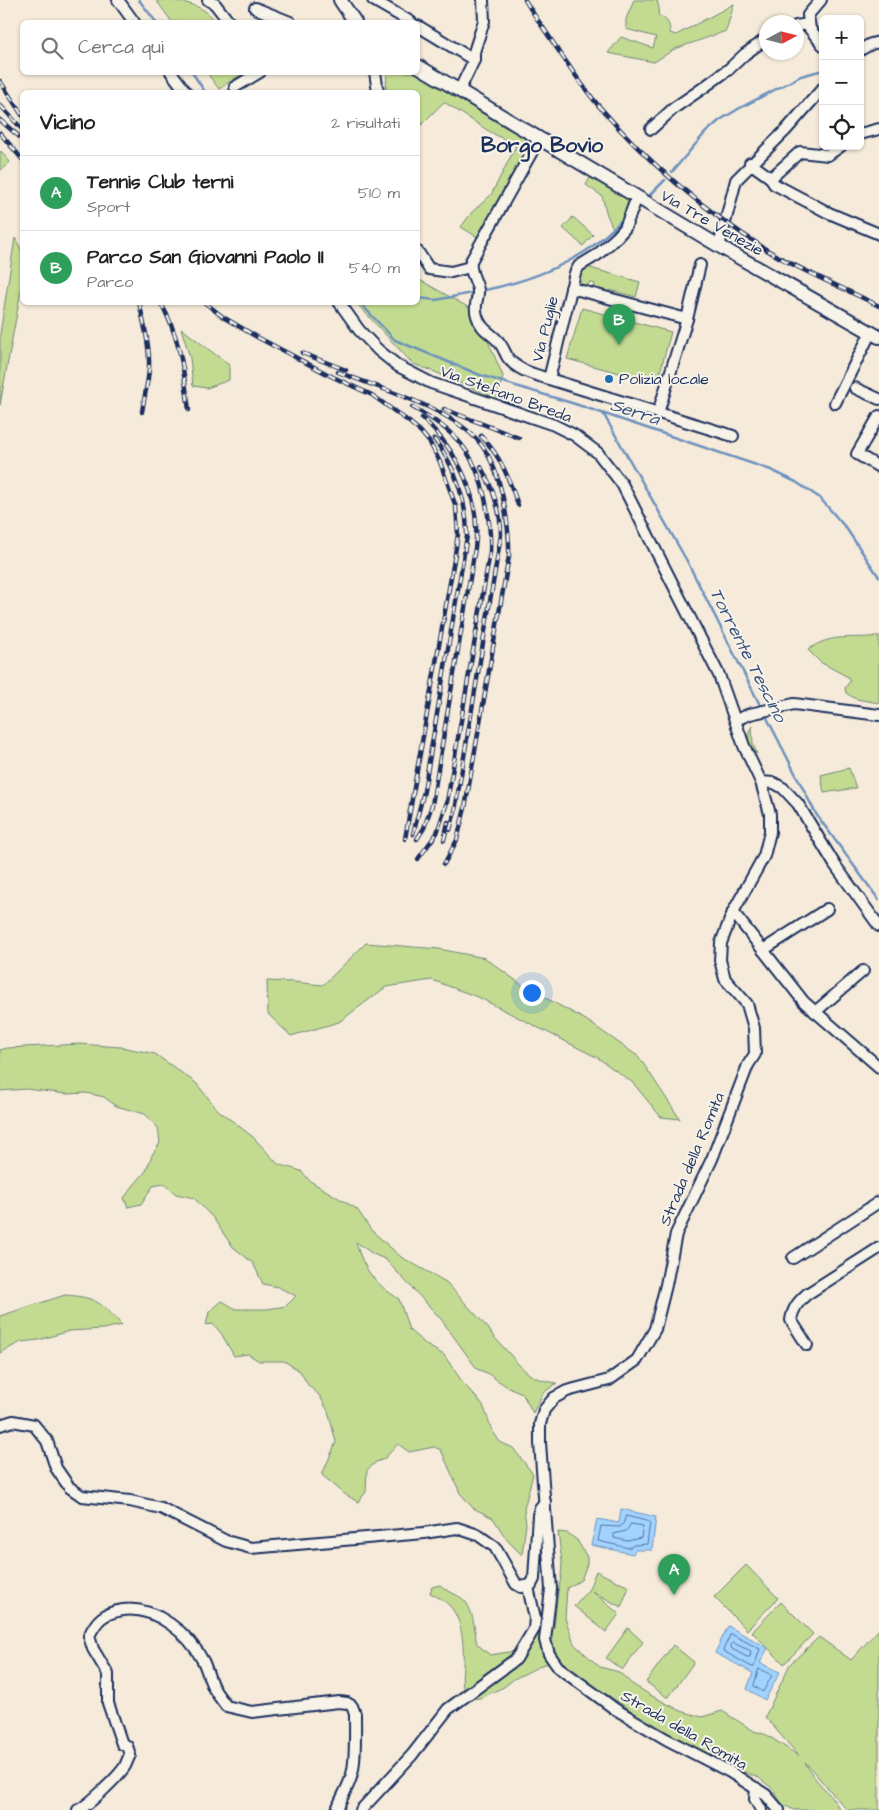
<!DOCTYPE html>
<html lang="it">
<head>
<meta charset="utf-8">
<style>
	body { margin:0; font-family:"Architects Daughter",sans-serif; background:#f6f6f6; color:#222 }
	.controls { position:absolute; right:15px; top:15px; display:grid; overflow:hidden; border-radius:8px; box-shadow:0 1px 4px #0004 }
	.controls button { width:45px; height:45px; display:grid; place-items:center; padding:0; border:0; border-bottom:1px solid #e0e0e0; background:#fff; color:#222; font:25px sans-serif }
	.compass { position:absolute; left:759px; top:15px; width:45px; height:45px; border-radius:50%; background:#fff; box-shadow:0 1px 4px #0004; rotate:83deg }
	.you { position:absolute; left:531px; top:992px; width:18px; height:18px; margin:-12px; border:4px solid #fff; border-radius:50%; background:#1a73e8; box-shadow:0 0 0 8px #1a73e833 }
	.badge { display:grid; place-items:center; width:32px; height:32px; border-radius:50%; background:#ea580c; color:#fff; font-size:16px; font-weight:700 }
	.pin { position:absolute; translate:-50% -41px; filter:drop-shadow(0 1px 2px #0008) }
	.pin::after { content:''; position:absolute; top:26px; width:18px; height:15px; background:inherit; clip-path:polygon(0 0,100% 0,50% 100%) }
	.list { margin:0; padding:0; list-style:none }
	h2 { display:flex; justify-content:space-between; align-items:center; height:65px; margin:0; padding:0 20px; font-size:21px }
	h2 small { font-size:16px; font-weight:400; color:#767676 }
	.list li { display:grid; grid-template-columns:32px 1fr auto; gap:15px; align-items:center; box-sizing:border-box; height:75px; padding:0 20px; border-top:1px solid #e0e0e0 }
	.list b { display:block; font-size:19px; white-space:nowrap }
	.list p { margin:0; font-size:16px; white-space:nowrap; color:#767676 }
	.list em { font-size:16px; font-style:normal; color:#767676 }
	.icon { flex:none; width:28px; height:28px; fill:none; stroke:currentColor; stroke-width:2; stroke-linecap:round; stroke-linejoin:round }
	.map { position:relative; flex:none; width:879px; height:1810px; overflow:hidden }
	.search { position:absolute; background:#fff; box-shadow:0 1px 4px #0004; left:20px; top:20px; width:400px; height:55px; display:flex; align-items:center; gap:12px; box-sizing:border-box; padding:0 18px; border-radius:8px; color:#767676; font-size:19px }
	.panel { position:absolute; background:#fff; box-shadow:0 1px 4px #0004; left:20px; top:90px; width:400px; height:215px; border-radius:8px }
	.map>svg:first-child { display:block }
</style>
</head>
<body>
<div class="map">
<svg width="879" height="1810" viewBox="0 0 879 1810">
	<rect width="100%" height="100%" fill="#f6ebda"/>
	<filter id="ink" filterUnits="userSpaceOnUse"><feTurbulence type="fractalNoise" baseFrequency=".02" numOctaves="2"/><feDisplacementMap in="SourceGraphic" scale="10" xChannelSelector="R" yChannelSelector="G"/><feConvolveMatrix kernelMatrix="1 2 1 2 8 2 1 2 1" color-interpolation-filters="sRGB"/></filter>
	<g filter="url(#ink)">
		<g fill="#c3db91" stroke="#6f8578">
			<path d="M156 0C177 0 203 3 216 22H172Z"/>
			<path d="M634 0H657L659 8 658 15C667 20 670 22 670 33L676 35 734 4 726 31 675 49 654 62 608 53 621 37 653 48 656 37 626 29V19Z"/>
			<path d="M418 72 534 141 479 238 461 227 472 212 491 195 516 146 487 130 444 102 418 128V92H388L386 88 387 73Z"/>
			<path d="M207 73H243L219 89Z"/>
			<path d="M1 151 10 162 0 171V152Z"/>
			<path d="M591 176 627 195 629 199 621 227 615 233 607 215 602 196 586 185Z"/>
			<path d="M573 217 593 235 583 246 563 228Z"/>
			<path d="M15 238 22 251V285L0 405V334Z"/>
			<path d="M587 267 640 282 636 297 610 290 609 293 594 289 595 284 590 282 585 288 579 282 583 269Z"/>
			<path d="M418 279 475 311 503 376 497 399 435 372 413 364 356 303 418 302Z"/>
			<path d="M582 308 671 332 657 383 567 359Z"/>
			<path d="M181 328 229 365V380L207 388 193 386 190 358Z"/>
			<path d="M879 636V703L856 699 846 693 845 688 850 681 848 677 820 662 808 650C831 632 853 640 879 636Z"/>
			<path d="M752 726 753 744 757 754C749 745 745 737 752 726Z"/>
			<path d="M849 768 856 788 824 793 821 775Z"/>
			<path d="M366 943 439 949 485 958 522 985 586 1020 639 1057 680 1119 661 1117 633 1083 598 1058 480 998 432 980 386 987 339 1022 291 1036 268 1014 267 981 293 982 323 985Z"/>
			<path d="M79 1044 121 1047 155 1054 196 1083 218 1110 253 1137 278 1164 301 1171 310 1181 357 1209 371 1230 401 1257 446 1282 488 1328C493 1337 499 1342 506 1350 524 1370 528 1379 557 1383L543 1393 533 1413 522 1393 506 1386 487 1373 477 1369 441 1319 385 1259 373 1254 356 1242C363 1269 375 1284 399 1299L409 1330 428 1346 444 1355 463 1383 483 1405 492 1430 500 1442 513 1448 533 1474 524 1509 526 1524 522 1555 507 1540 493 1518 473 1508 460 1493 441 1450 434 1447 409 1452 398 1444 384 1459 376 1462 367 1470 366 1492 358 1502 346 1495 322 1475 336 1442 328 1411 319 1395 308 1385 300 1371 284 1361H259L248 1354 234 1356 221 1333 213 1324 206 1325 209 1312 222 1301 236 1309H267L286 1306 296 1296 278 1287 263 1284 253 1263 232 1246 213 1218 194 1198 176 1194 164 1184 153 1186 141 1204 128 1207 124 1198 133 1186 146 1171 152 1155 160 1143 158 1128 145 1114 116 1106 104 1097 86 1093 67 1094 26 1089 0 1091V1050L7 1048Z"/>
			<path d="M65 1295C96 1297 102 1303 122 1325L103 1329 69 1331 39 1340 21 1342 0 1353V1316Z"/>
			<path d="M558 1532 567 1533 577 1540 587 1557V1564L581 1580 567 1588 565 1618 570 1632 574 1644 600 1667 619 1672 632 1684 650 1695 681 1711 702 1717 722 1711 754 1731 767 1735 799 1756 765 1717 790 1664 819 1637 851 1660 879 1629V1810H847L805 1762C813 1781 831 1792 840 1810H794L782 1804 772 1788 759 1778 724 1764 657 1728 560 1663 544 1664 514 1679 504 1687 480 1698 467 1699C461 1687 462 1678 463 1665 464 1646 463 1620 449 1605 444 1600 436 1596 430 1593L432 1587 440 1585C447 1591 453 1593 460 1597 474 1605 474 1630 477 1644L490 1655 515 1651 530 1639 554 1627 558 1591 561 1578 562 1562Z"/>
			<path d="M746 1565 778 1598 747 1630 714 1597Z"/>
			<path d="M596 1571 629 1587 621 1607 592 1591 619 1614 606 1632 574 1606 589 1589Z"/>
			<path d="M781 1602 813 1634 784 1664 752 1632Z"/>
			<path d="M628 1628 643 1642 622 1670 606 1658Z"/>
			<path d="M673 1645 694 1662 668 1698 646 1682Z"/>
		</g>
		<g fill="#a2d3ff" stroke="#6c91bf">
			<path d="M621 1509 656 1517 652 1550H635L633 1554 591 1545 597 1519 619 1523Z"/>
			<path d="M728 1626 768 1648 760 1663 780 1672 765 1700 747 1689 753 1673 715 1653Z"/>
		</g>
		<g fill="none" stroke-linecap="round" stroke-linejoin="round">
			<g stroke="#51719e" stroke-width="1">
				<path d="M626 1516 650 1522 647 1544 634 1545 629 1548 598 1541 601 1526 620 1527 623 1524Z"/>
				<path d="M631 1524 643 1526 641 1538 627 1541 614 1538V1534L626 1531Z"/>
				<path d="M731 1634 760 1649 754 1667H752L723 1651Z"/>
				<path d="M733 1643 751 1651 750 1657H747L732 1649 731 1646Z"/>
				<path d="M759 1669 772 1675 763 1692 754 1686Z"/>
			</g>
			<g stroke="#6c91bf" stroke-width="2.5">
				<path d="M139 0 156 22"/>
				<path d="M192 72 205 92"/>
				<path d="M672 172 705 133 720 120 740 108 801 76 823 70"/>
				<path d="M649 196 665 180"/>
				<path d="M485 290C519 283 556 270 586 251 599 242 611 231 622 220"/>
				<path d="M418 298 436 300 472 293"/>
				<path d="M359 302 395 340 480 375 575 404 771 470 796 482 820 498 846 528 879 577"/>
				<path d="M604 415 687 561 762 709"/>
				<path d="M765 714 816 814 879 900"/>
			</g>
			<defs>
				<g id="minor">
					<path d="M118 0 134 22"/>
					<path d="M208 0 215 4 229 22"/>
					<path d="M373 0 411 22"/>
					<path d="M821 0 808 15 810 29 823 45"/>
					<path d="M255 8 290 22"/>
					<path d="M418 26 474 60"/>
					<path d="M796 26 809 24"/>
					<path d="M860 50 871 44 879 42"/>
					<path d="M171 72 186 92"/>
					<path d="M375 72 378 92"/>
					<path d="M235 87 260 72"/>
					<path d="M459 91 474 60V52L484 21 483 0"/>
					<path d="M651 129 674 108 703 88 729 69 745 54 766 39"/>
					<path d="M860 134 879 129"/>
					<path d="M539 139 471 261C469 272 476 279 478 290 479 299 473 304 477 316 481 330 490 332 499 342 503 347 505 353 508 358 518 371 534 374 549 379"/>
					<path d="M750 163 771 178 774 184 829 213 879 234"/>
					<path d="M771 178 800 152 828 155 841 146"/>
					<path d="M637 197 625 228 617 237 597 255 579 266 575 273 549 379 733 436"/>
					<path d="M719 246 736 180 786 130 823 88"/>
					<path d="M418 252 429 269 451 272 470 267"/>
					<path d="M571 288 687 319"/>
					<path d="M339 302 359 330 378 350 398 366 431 383 554 425 574 435 598 453 622 484 719 675 744 746 761 782 770 814V832L764 856 733 912 721 943 720 960 725 979 747 1004 754 1028 755 1054 748 1065 712 1159 676 1234 666 1285 655 1329 637 1360 609 1380 567 1391 554 1398 544 1410 540 1424V1443L551 1589 545 1640 549 1654 558 1667 615 1709 666 1739 730 1772 766 1795 779 1810"/>
					<path d="M855 388 879 399"/>
					<path d="M835 403 871 332"/>
					<path d="M658 413 687 319 700 265"/>
					<path d="M879 416 857 454 879 467"/>
					<path d="M736 720 750 714 794 704 879 715"/>
					<path d="M761 782 774 783 783 788 798 804 835 865 879 926"/>
					<path d="M733 912 804 1002 879 1067"/>
					<path d="M763 950 827 909"/>
					<path d="M815 1012 863 971"/>
					<path d="M793 1258 879 1202"/>
					<path d="M807 1345 791 1320C793 1308 798 1302 807 1294L879 1248"/>
					<path d="M0 1425 13 1421 34 1425 47 1441 56 1468 69 1487 82 1496 130 1501 161 1508 226 1541 251 1548 424 1533 457 1528 478 1535 495 1547 516 1584 521 1587 531 1585 534 1579 538 1515 540 1508 545 1502"/>
					<path d="M756 1788 755 1799 761 1810"/>
					<path d="M78 1810C88 1806 119 1776 125 1766 127 1762 128 1758 130 1755L127 1746 122 1744 108 1703V1674L93 1649 89 1636C97 1619 104 1613 123 1610 156 1606 189 1634 203 1661 207 1669 209 1679 213 1687 216 1693 222 1700 226 1706L252 1712 339 1702 347 1703 352 1706 355 1714C355 1729 356 1761 352 1774 349 1787 341 1797 337 1810"/>
					<path d="M361 1810 412 1755 448 1709 516 1659 534 1629 535 1618 528 1587"/>
				</g>
				<g id="major">
					<path d="M340 0 355 22"/>
					<path d="M418 66 719 246 879 337"/>
				</g>
			</defs>
			<use href="#minor" stroke="#1b2f5e" stroke-width="14"/>
			<use href="#major" stroke="#1b2f5e" stroke-width="16"/>
			<use href="#minor" stroke="#f7f3e8" stroke-width="10"/>
			<use href="#major" stroke="#f7f3e8" stroke-width="12"/>
			<defs>
				<g id="rail">
					<path d="M525 0C533 14 543 27 552 41 567 63 581 85 598 105 646 161 705 211 767 250 803 272 842 287 879 306"/>
					<path d="M0 81 22 115"/>
					<path d="M0 105 22 129"/>
					<path d="M0 120 22 139"/>
					<path d="M0 133 22 159"/>
					<path d="M139 302C144 324 150 346 149 369 148 383 144 398 142 412"/>
					<path d="M160 302C180 335 184 373 189 410"/>
					<path d="M204 302 223 317 257 337 333 377 372 395 408 421 421 432 430 443 440 462 456 507 458 534 455 554 405 839"/>
					<path d="M302 353 346 370"/>
					<path d="M338 372C381 389 451 408 480 443 493 460 500 482 504 503 507 520 510 538 509 556L465 808 457 840 444 864"/>
					<path d="M412 407C456 431 476 452 486 503 489 519 491 535 490 552L447 802 437 833 418 859"/>
					<path d="M444 409 519 438"/>
					<path d="M481 436C501 456 509 479 518 505"/>
					<path d="M450 830 455 811 501 535C501 510 493 488 481 467"/>
					<path d="M413 834 424 791 467 536C467 502 455 465 434 439"/>
					<path d="M417 839 424 828 432 805 475 548C482 499 458 451 422 418"/>
					<path d="M444 840 448 822"/>
				</g>
			</defs>
			<use href="#rail" stroke="#1b2f5e" stroke-width="4.5"/>
			<use href="#rail" stroke="#f7f3e8" stroke-width="2.5" stroke-dasharray="8" stroke-linecap="butt"/>
		</g>
	</g>
	<circle fill="#1f6fb2" stroke="#f7f3e8" stroke-width="2" cx="609" cy="379" r="5"/>
	<g text-anchor="middle" dominant-baseline="central" stroke-width="4" stroke-linejoin="round" paint-order="stroke">
		<g font-size="16" fill="#1b2f5e" stroke="#f7f3e8">
			<text transform="translate(712 223) rotate(30)">Via Tre Venezie</text>
			<text transform="translate(545 329) rotate(-76)">Via Puglie</text>
			<text transform="translate(506 394) rotate(20)">Via Stefano Breda</text>
			<text transform="translate(692 1159) rotate(-67)">Strada della Romita</text>
			<text transform="translate(684 1730) rotate(30)">Strada della Romita</text>
		</g>
		<g font-size="16" fill="#1b2f5e" stroke="#f7f3e8" text-anchor="start">
			<text x="619" y="379">Polizia locale</text>
		</g>
		<g font-size="18" font-style="italic" fill="#36507e" stroke="#f7f3e8">
			<text transform="translate(635 412) rotate(18)">Serra</text>
			<text transform="translate(748 655) rotate(63)">Torrente Tescino</text>
		</g>
		<g font-size="21" font-weight="bold" fill="#1b2f5e" stroke="#f7f3e8">
			<text x="542" y="145">Borgo Bovio</text>
		</g>
	</g>
</svg>
<div class="controls">
<button>+</button>
<button>−</button>
<button><svg class="icon" aria-label="locate" viewBox="0 0 24 24"><circle cx="12" cy="12" r="6"/><path d="M12 2v4M12 18v4M2 12h4M18 12h4"/></svg></button>
</div>
<svg class="compass" viewBox="-18 -18 36 36"><path d="M0-13l5 13h-10z" fill="#e53935"/><path d="M0 13l5-13h-10z" fill="#767676"/></svg>
<div class="you"></div>
<div class="pin badge" style="left:674px;top:1595px;background:#2e9e5b">A</div>
<div class="pin badge" style="left:619px;top:345px;background:#2e9e5b">B</div>
<div class="search"><svg class="icon" aria-label="search" viewBox="0 0 24 24"><circle cx="10" cy="10" r="6"/><path d="M15 15l6 6"/></svg>Cerca qui</div>
<section class="panel">
<h2>Vicino<small>2 risultati</small></h2>
<ul class="list">
<li><span class="badge" style="background:#2e9e5b">A</span><div><b>Tennis Club terni</b><p>Sport</p></div><em>510 m</em></li>
<li><span class="badge" style="background:#2e9e5b">B</span><div><b>Parco San Giovanni Paolo II</b><p>Parco</p></div><em>540 m</em></li>
</ul>
</section>
</div>
</body>
</html>
